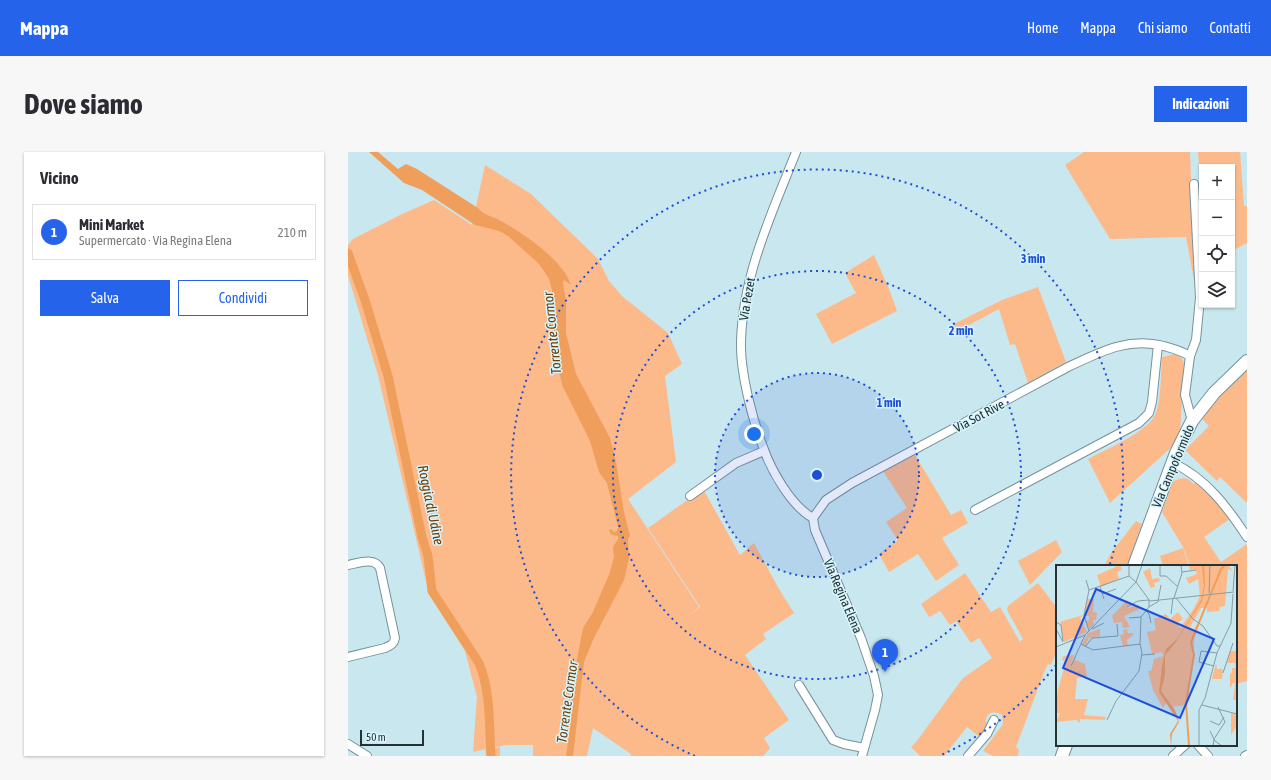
<!DOCTYPE html>
<html lang="it">
<head>
<meta charset="utf-8">
<style>
	body { margin:0; font-family:"Asap Condensed",sans-serif; background:#f7f7f7; color:#2b2b33 }
	.controls { position:absolute; right:12px; top:12px; display:grid; overflow:hidden; border-radius:0px; box-shadow:0 1px 3px #0004 }
	.controls button { width:36px; height:36px; display:grid; place-items:center; padding:0; border:0; border-bottom:1px solid #e1e1e2; background:#fff; color:#2b2b33; font:20px sans-serif }
	.scale { position:absolute; left:12px; bottom:10px; width:64px; box-sizing:border-box; padding-left:4px; border:2px solid #253134; border-top:0; font-size:11px; line-height:14px; white-space:nowrap; color:#253134; -webkit-text-stroke:3px #d6f5fc; paint-order:stroke }
	.you { position:absolute; left:406px; top:282px; width:14px; height:14px; margin:-10px; border:3px solid #fff; border-radius:50%; background:#1a73e8; box-shadow:0 0 0 6px #1a73e833 }
	.badge { display:grid; place-items:center; width:26px; height:26px; border-radius:50%; background:#2563eb; color:#fff; font-size:13px; font-weight:700 }
	.pin { position:absolute; translate:-50% -33px; filter:drop-shadow(0 1px 2px #0008) }
	.pin::after { content:''; position:absolute; top:21px; width:14px; height:12px; background:inherit; clip-path:polygon(0 0,100% 0,50% 100%) }
	.list { margin:0; padding:0; list-style:none }
	h2 { display:flex; justify-content:space-between; align-items:center; height:52px; margin:0; padding:0 16px; font-size:17px }
	h2 small { font-size:13px; font-weight:400; color:#7c7c81 }
	.list li { display:grid; grid-template-columns:26px 1fr auto; gap:12px; align-items:center; box-sizing:border-box; height:56px; margin:0 8px 8px; padding:0 8px; border:1px solid #e1e1e2; border-radius:0px }
	.list b { display:block; font-size:15px; white-space:nowrap }
	.list p { margin:0; font-size:13px; white-space:nowrap; color:#7c7c81 }
	.list em { font-size:13px; font-style:normal; color:#7c7c81 }
	.actions { display:flex; gap:8px; padding:12px 16px }
	.actions a { flex:1; padding:9px 0; border:1px solid #2563eb; border-radius:0px; text-align:center; font-size:14px; color:#2563eb }
	.actions .main { background:#2563eb; color:#fff }
	.icon { flex:none; width:22px; height:22px; fill:none; stroke:currentColor; stroke-width:2; stroke-linecap:round; stroke-linejoin:round }
	.map { position:relative; flex:none; width:899px; height:604px; overflow:hidden; border-radius:0px }
	header { display:flex; align-items:center; gap:24px; box-sizing:border-box; height:56px; padding:0 20px; background:#2563eb; color:#fff }
	header strong { font-size:19px }
	nav { display:flex; gap:22px; margin-inline-start:auto; font-size:14px }
	.intro { display:flex; align-items:center; justify-content:space-between; box-sizing:border-box; height:96px; padding:0 24px }
	h1 { margin:0; font-size:28px }
	.button { padding:10px 18px; border-radius:0px; background:#2563eb; color:#fff; font-size:14px; font-weight:700 }
	main { display:flex; gap:24px; padding:0 24px }
	aside { flex:1; background:#fff; border-radius:0px; box-shadow:0 1px 3px #0004 }
	.map>svg:first-child { display:block }
</style>
</head>
<body>
<header>
<strong>Mappa</strong>
<nav><a>Home</a><a>Mappa</a><a>Chi siamo</a><a>Contatti</a></nav>
</header>
<div class="intro"><h1>Dove siamo</h1><a class="button">Indicazioni</a></div>
<main>
<aside>
<h2>Vicino<small></small></h2>
<ul class="list">
<li><span class="badge">1</span><div><b>Mini Market</b><p>Supermercato · Via Regina Elena</p></div><em>210 m</em></li>
</ul>
<div class="actions"><a class="main">Salva</a><a>Condividi</a></div>
</aside>
<div class="map">
<svg width="899" height="604" viewBox="0 0 899 604">
	<rect width="100%" height="100%" fill="#c9e7ef"/>
	<g fill="#fcba8a">
		<path d="M736 0H842L847 133 838 85 762 87 717 13Z"/>
		<path d="M850 0H892L896 54H899V91L884 99V15H854V60Z"/>
		<path d="M137 13 183 42 250 107 261 129 274 144 320 181 334 212 317 224 328 310 280 347 351 455 341 464 352 455 300 376 355 337 392 403 406 391 431 437 446 461 415 482 418 487 397 503 441 568 416 586 422 596 415 604H348L347 603 344 604H282L283 602 245 576 239 604H185V593H158L125 600 129 545 117 499 81 442 30 223 0 123V93L5 87 52 63 86 48 124 73Z"/>
		<path d="M526 103 541 137 549 159 484 192 468 162 508 141 497 121Z"/>
		<path d="M690 135 718 210 680 231 667 192 662 193 651 157 606 181 602 174 654 148Z"/>
		<path d="M828 202 833 205 836 211 832 282 827 292 762 351 740 307C758 297 798 281 807 263 813 252 813 219 814 205Z"/>
		<path d="M899 218V351L872 325 869 329 837 298 861 274 854 267 872 243Z"/>
		<path d="M567 303 603 363 613 358 620 371 594 386 611 413 588 429 570 402 541 420 531 402 550 388 538 370 559 356 535 319Z"/>
		<path d="M835 326 840 327 846 332 848 330 867 347 882 365V367L856 385 873 410 899 392V529L888 532V414H842L835 395 814 360 825 329Z"/>
		<path d="M788 369 794 372 779 414H756L763 401Z"/>
		<path d="M708 388 714 400 682 433 670 409Z"/>
		<path d="M835 396 841 414H815L812 404Z"/>
		<path d="M617 421 643 460 652 455 672 490 675 487 660 460 659 456 661 453 690 431 709 456V499L703 513 700 512 697 518 668 595 671 598 670 604H645L635 599 655 572 654 563C648 559 639 559 638 568 638 570 639 572 639 574 638 578 634 583 633 586L619 575 596 604H572L563 595 568 590 615 526 644 506 631 486 623 491 608 469 602 473 592 459 581 465 573 452Z"/>
		<path d="M152 595V604H138L137 598Z"/>
	</g>
	<path fill="#f09e5c" d="M21 0H30L50 17 58 12 69 17 130 56C135 63 144 64 151 68 174 80 215 108 223 133L216 128 215 131 218 149V181L228 222 262 286 268 310 276 360 282 384 280 387 281 406 276 428 245 488 236 510 225 604H218L222 576 227 517 235 476 245 460 262 420 266 405 265 395 270 387V384L264 383 261 379 263 377 266 380 269 379 270 375 259 331 251 320 242 289 215 235 203 190 204 138 201 127 196 119 190 111 160 84 153 80 144 77 127 73 74 38 56 31Z"/>
	<g fill="none" stroke-linecap="round" stroke-linejoin="round">
		<path stroke="#f09e5c" stroke-width="9" d="M0 101 17 148 40 224 74 385 80 404 84 439 131 511C143 540 141 573 143 604"/>
		<defs>
			<g id="minor">
				<path d="M448 0C424 61 395 122 393 189 392 220 404 266 415 295 423 318 443 354 465 366L467 378 513 486 526 524 530 543 527 558 514 604"/>
				<path d="M844 269 837 243 842 204 848 188 852 146 846 32"/>
				<path d="M825 311C858 326 880 356 899 385"/>
				<path d="M342 344 388 311 416 299"/>
				<path d="M627 358 791 271 801 261 804 250 810 193"/>
				<path d="M465 366 478 348 504 331 720 215C752 200 779 185 816 194 826 197 834 199 842 204"/>
				<path d="M0 413C11 411 26 405 32 416L47 486C46 492 43 493 37 496L0 505"/>
				<path d="M451 533 485 588 496 592 516 596"/>
				<path d="M0 592 19 604"/>
				<path d="M850 593 860 604"/>
				<path d="M620 604 639 582 646 568"/>
				<path d="M825 604 837 593"/>
				<path d="M897 604 899 603"/>
			</g>
			<g id="secondary">
				<path d="M786 414 828 301 844 269 866 241 899 209"/>
				<path d="M714 604 718 593"/>
			</g>
		</defs>
		<use href="#minor" stroke="#76929a" stroke-width="10"/>
		<use href="#secondary" stroke="#76929a" stroke-width="14"/>
		<use href="#minor" stroke="#fff" stroke-width="8"/>
		<use href="#secondary" stroke="#fff" stroke-width="12"/>
	</g>
	<circle cx="469" cy="323" r="102" fill="#1d4ed8" fill-opacity=".12"/>
	<g fill="none" stroke="#1d4ed8" stroke-width="2" stroke-dasharray="2 4">
		<circle cx="469" cy="323" r="102"/>
		<circle cx="469" cy="323" r="204"/>
		<path d="M708 513A306 306 0 0 1 591 604M347 604A306 306 0 1 1 762 412"/>
	</g>
	<g text-anchor="middle" dominant-baseline="central" stroke-width="3" stroke-linejoin="round" paint-order="stroke">
		<g font-size="13" fill="#253134" stroke="#d6f5fc">
			<text transform="translate(399 147) rotate(-80)">Via Pezet</text>
			<text transform="translate(631 264) rotate(-28)">Via Sot Rive</text>
			<text transform="translate(825 314) rotate(-67)">Via Campoformido</text>
			<text transform="translate(495 444) rotate(67)">Via Regina Elena</text>
		</g>
		<g font-size="14" font-style="italic" fill="#6f3b05" stroke="#d6f5fc">
			<text transform="translate(204 181) rotate(-96)">Torrente Cormor</text>
			<text transform="translate(83 353) rotate(78)">Roggia di Udine</text>
			<text transform="translate(219 550) rotate(-82)">Torrente Cormor</text>
		</g>
	</g>
	<g transform="translate(708 413)">
		<rect width="181" height="181" fill="#c9e7ef"/>
		<path d="M64 0 66 5 61 7 63 14 45 22 41 10ZM133 0H172L177 6 172 4 169 41 164 42 163 46 151 47V43H145L133 64 137 66 141 59 143 60 138 74V90L131 140 116 142 112 136 107 143 97 125 92 106H95L98 94 107 91 106 87 96 89 91 67 100 65 98 54 110 49 114 54 122 47 127 54 121 58 124 63 137 45 144 31 142 14 133 19 130 13 141 9 139 4 134 5ZM94 3 96 14 103 13 104 16 98 18 99 22 95 23 87 7ZM31 34H38L37 47 41 48 40 55H37L38 60 33 64 29 56 33 55V51H28ZM71 35 74 39 71 43 82 40 84 44 68 51 74 62 67 63 66 57 58 58 56 51ZM27 50 24 53 31 67 8 77 4 57ZM44 64V71L33 73 29 81 26 79 32 68ZM71 64 72 68H77V70L71 75 72 81H67L64 70 68 69 67 65ZM174 86H181V135H177L179 120 178 117 174 123V109L176 108V103H180L179 98H171ZM21 88 19 95 29 99 31 111 21 113 19 134H32L28 150 50 152 49 155 24 154V158L20 155 0 157 4 148H0V133ZM18 90 11 111 0 132 10 96 6 95 7 91ZM160 98 161 104H167L166 114H156ZM175 148 181 150V161L175 170Z" fill="#fcba8a"/>
		<path d="M146 0H148L149 20 146 36 120 77 109 90V110L105 126 119 145 123 157 116 169 115 181 114 169 122 156 103 127 106 101 110 84 122 73 145 35 148 21Z" fill="#f09e5c"/>
		<path fill="none" stroke="#f09e5c" stroke-width="2" d="M133 181 130 138 138 90 135 77 165 4 169 0"/>
		<path fill="none" stroke="#879ea4" stroke-width="1" d="M73 0V11L80 17 86 0M104 0V11H110L121 21M126 7 140 5M30 15 33 25 28 50 33 66M44 22 48 34M33 25 73 11M177 26 179 0M153 28 154 0M46 29 60 24M118 33 126 8 125 0M120 33 137 54 147 61 161 81H164M102 36 105 20M71 42 82 36 93 35V42M90 46 93 49 95 58M115 49 117 33M73 53 85 52M0 57 5 60 7 76M0 64 7 77M36 64 48 58M25 79 37 85 84 79M0 82 29 70 80 17 94 36 178 27M29 82 36 73 62 71 61 59M86 90 99 89M15 101 29 70M158 101 143 97 145 86 161 88M167 108 177 78M146 140 181 149M51 155 60 136 83 106 86 88 84 79 85 52 93 42 103 36M154 156 163 160 168 152M154 166 159 176 166 181M143 181V145L149 133 161 88 175 58 177 29M157 181 158 174 169 157 162 142"/>
		<path fill="#1d4ed8" fill-opacity="0.15" stroke="#1d4ed8" stroke-width="2" d="M40 24 158 74 124 153 7 103Z"/>
		<rect width="181" height="181" fill="none" stroke="#253134" stroke-width="2"/>
	</g>
	<circle cx="469" cy="323" r="6" fill="#1d4ed8" stroke="#d6f5fc" stroke-width="2"/>
	<g font-size="12" text-anchor="middle" font-weight="bold" fill="#1d4ed8" stroke="#d6f5fc" stroke-width="3" stroke-linejoin="round" paint-order="stroke">
		<text x="685" y="111">3 min</text>
		<text x="613" y="183">2 min</text>
		<text x="541" y="255">1 min</text>
	</g>
</svg>
<div class="controls">
<button>+</button>
<button>−</button>
<button><svg class="icon" aria-label="locate" viewBox="0 0 24 24"><circle cx="12" cy="12" r="6"/><path d="M12 2v4M12 18v4M2 12h4M18 12h4"/></svg></button>
<button><svg class="icon" aria-label="layers" viewBox="0 0 24 24"><path d="M12 4l9 5-9 5-9-5zM3 14l9 5 9-5"/></svg></button>
</div>
<div class="scale">50 m</div>
<div class="you"></div>
<div class="pin badge" style="left:537px;top:520px">1</div>
</div>
</main>
</body>
</html>
